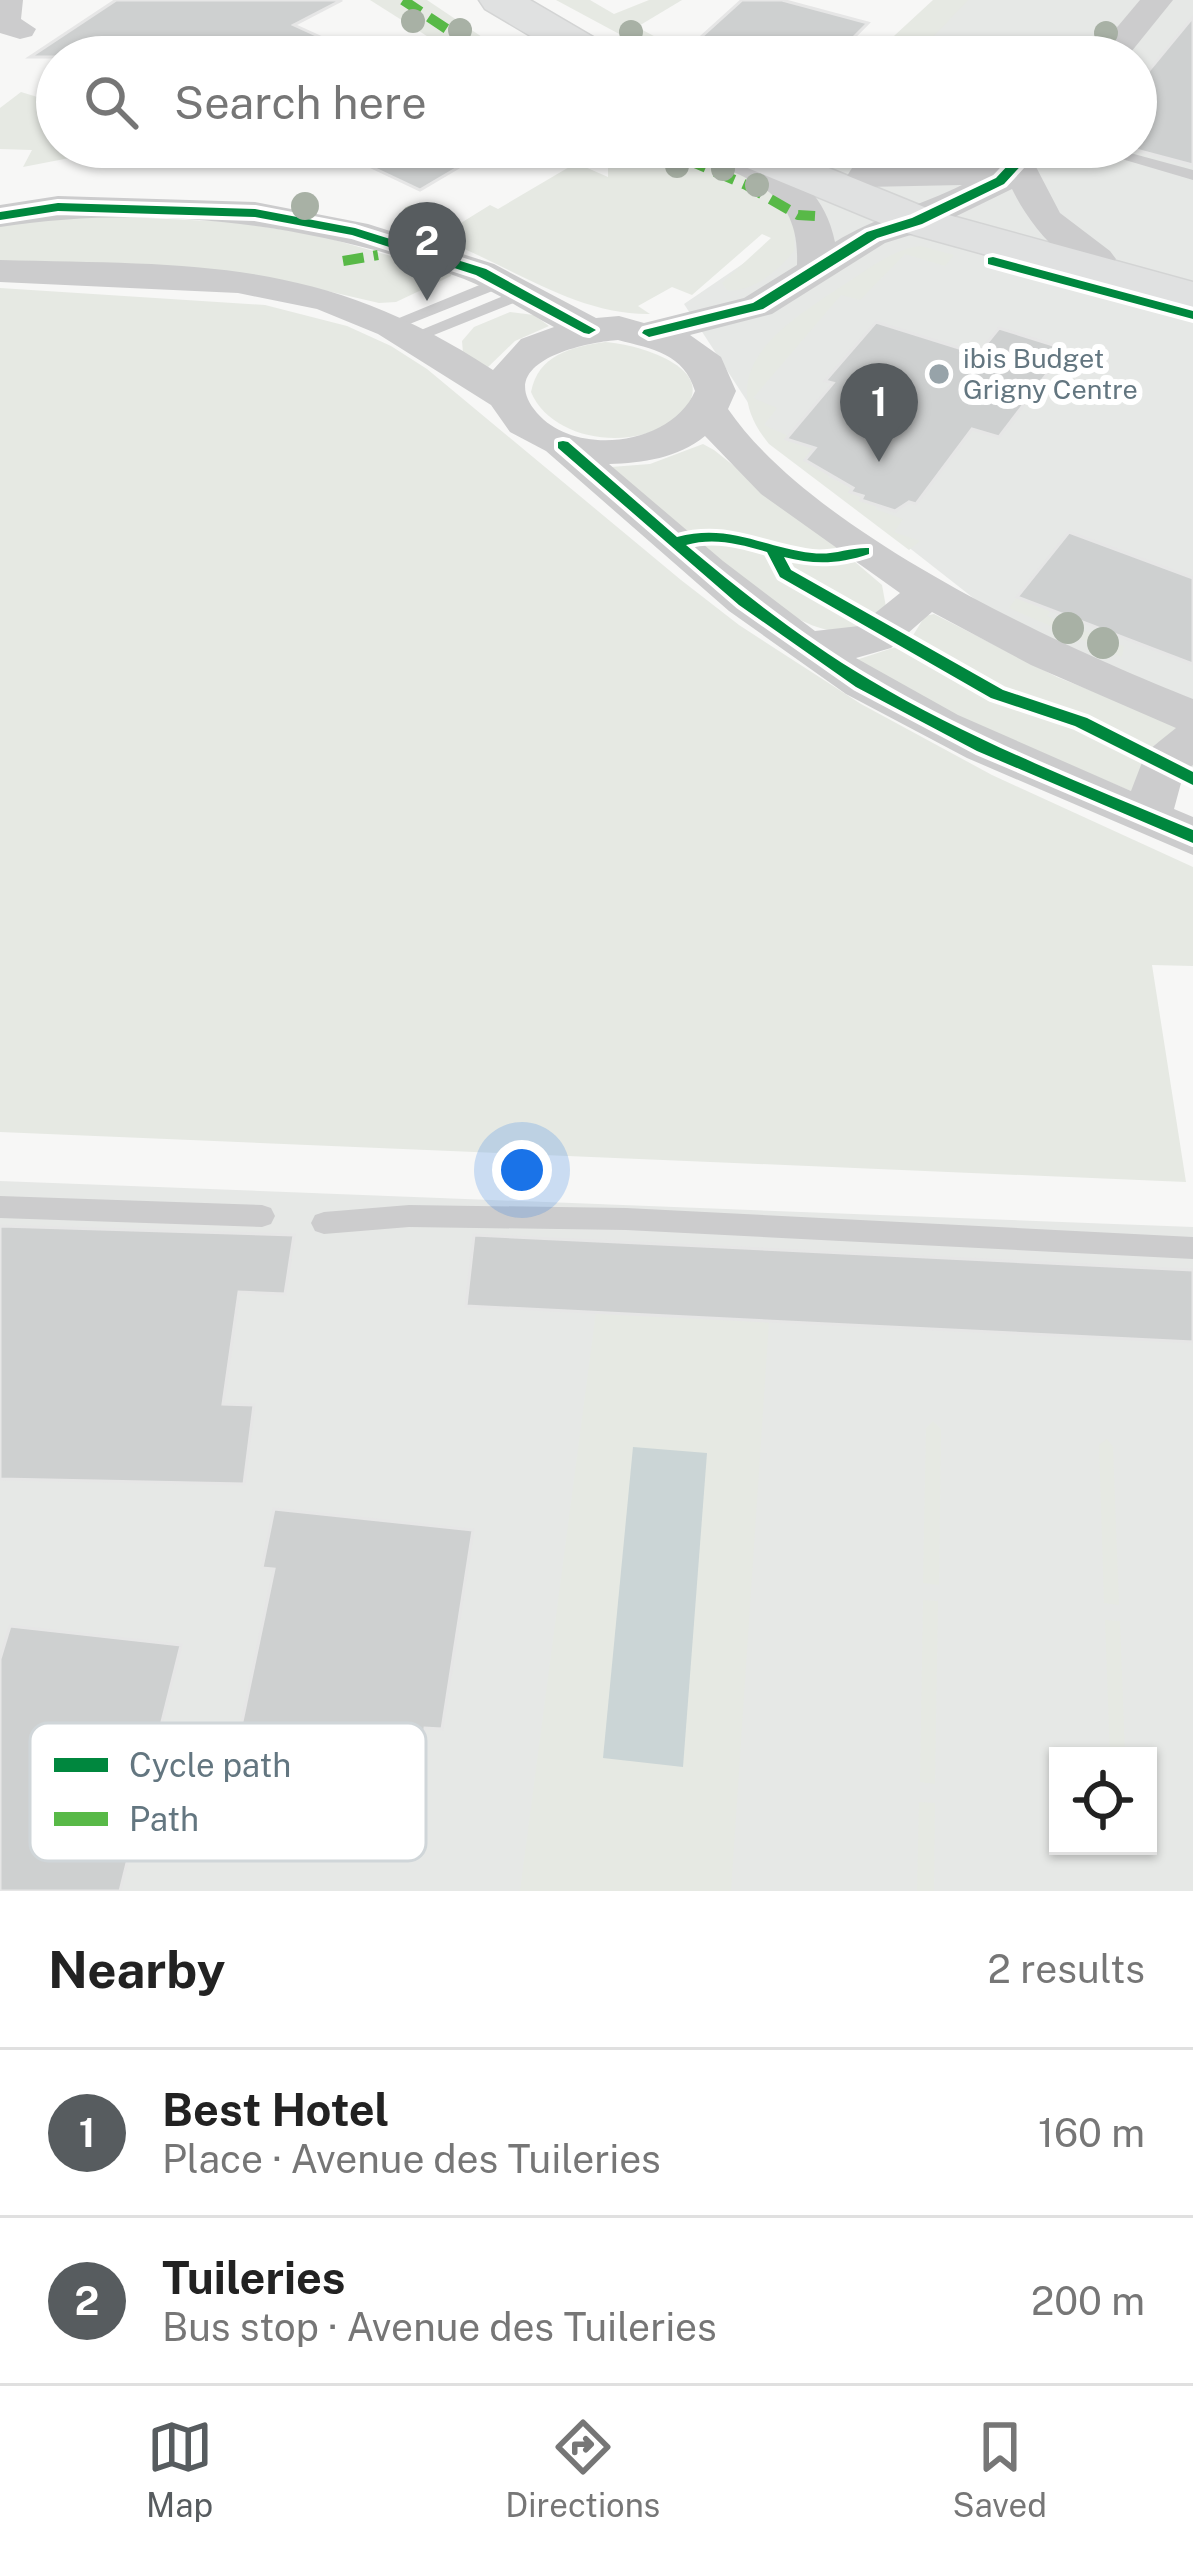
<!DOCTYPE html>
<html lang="en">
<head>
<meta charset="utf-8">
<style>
	body { margin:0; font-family:"Public Sans",sans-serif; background:#f2f2f2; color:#222 }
	.controls { position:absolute; right:36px; bottom:36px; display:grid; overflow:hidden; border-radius:0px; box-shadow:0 3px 9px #0004 }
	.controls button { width:108px; height:108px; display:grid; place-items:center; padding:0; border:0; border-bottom:3px solid #e0e0e0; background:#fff; color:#222; font:60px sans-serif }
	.you { position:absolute; left:522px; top:1170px; width:42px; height:42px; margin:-30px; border:9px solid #fff; border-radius:50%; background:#1a73e8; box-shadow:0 0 0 18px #1a73e833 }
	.badge { display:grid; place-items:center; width:78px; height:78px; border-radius:50%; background:#575c5f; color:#fff; font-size:39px; font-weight:700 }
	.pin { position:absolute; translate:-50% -99px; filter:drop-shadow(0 3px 6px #0008) }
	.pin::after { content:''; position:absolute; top:63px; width:42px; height:36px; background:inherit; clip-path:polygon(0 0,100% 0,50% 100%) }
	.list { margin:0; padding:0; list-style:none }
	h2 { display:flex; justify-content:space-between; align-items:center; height:156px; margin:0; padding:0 48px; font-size:51px }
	h2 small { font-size:39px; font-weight:400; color:#767676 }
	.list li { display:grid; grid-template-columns:78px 1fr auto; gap:36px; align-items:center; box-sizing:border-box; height:168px; padding:0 48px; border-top:3px solid #e0e0e0 }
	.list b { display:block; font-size:45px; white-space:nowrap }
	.list p { margin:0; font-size:39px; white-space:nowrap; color:#767676 }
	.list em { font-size:39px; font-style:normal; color:#767676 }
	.icon { flex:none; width:66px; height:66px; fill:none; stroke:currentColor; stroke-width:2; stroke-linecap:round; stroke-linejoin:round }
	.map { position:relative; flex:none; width:1193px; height:1891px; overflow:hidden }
	.search { position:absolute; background:#fff; box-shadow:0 3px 9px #0004; left:36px; right:36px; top:36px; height:132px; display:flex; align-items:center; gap:30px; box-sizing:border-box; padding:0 42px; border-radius:66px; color:#767676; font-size:45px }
	.sheet { height:492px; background:#fff }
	nav { display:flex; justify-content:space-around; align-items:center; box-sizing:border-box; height:168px; border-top:3px solid #e0e0e0; background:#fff; font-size:33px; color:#767676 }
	nav a { display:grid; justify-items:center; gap:6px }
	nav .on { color:#575c5f }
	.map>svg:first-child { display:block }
</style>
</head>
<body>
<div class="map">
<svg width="1193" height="1891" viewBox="0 0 1193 1891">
	<rect width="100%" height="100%" fill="#f7f7f6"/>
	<g fill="#e6e8e6" fill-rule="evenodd">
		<path d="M940 0H1193V770L773 441 684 304 797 227 822 147H1136V57H887Z"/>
		<path d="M0 1181 1193 1227V1891H0ZM1058 1756H1148V1846H1058Z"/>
	</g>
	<g fill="#e6e9e3">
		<path d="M370 0H427L512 57H460Z"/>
		<path d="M556 0H590L614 14 649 0H682L637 27 693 57H662Z"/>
		<path d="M933 0H968L914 57H887L895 48 894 36Z"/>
		<path d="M21 92 57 103V147H85V155L23 167 32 150 0 149V108Z"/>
		<path d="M602 147H686L778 191 795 218 794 251C779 270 752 293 727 290L722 283 771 238 762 234 692 295 672 287 638 306 650 314C576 315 513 267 445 241L461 230 456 226 490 205 498 209 576 163 608 177V166L594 153Z"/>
		<path d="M58 214 234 222 317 235 451 273V276L396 302 379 303 297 284 0 263V223Z"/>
		<path d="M921 246 954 255 945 266 905 254 860 300 841 295 753 398 777 408 764 425 815 448 817 468 831 472 828 477 853 488 851 492 877 505 875 509 903 519 894 532 920 541 909 550 769 444C707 369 789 321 845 284 869 269 892 249 921 246Z"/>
		<path d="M0 288 265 305 347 326 391 346 427 369 681 580 739 625 861 704 992 775 1193 867V966L1152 965 1186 1182 0 1132Z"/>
		<path d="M510 312 534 315 549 326 515 341 486 369 463 353 462 341 474 327Z"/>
		<path d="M605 342C639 344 730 371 676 418 635 452 552 442 531 392 538 355 571 347 605 342Z"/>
		<path d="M703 444 714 450 846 555C787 565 746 524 686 532L611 467 650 464Z"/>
		<path d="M707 539 767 555 781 575 870 623C816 658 736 572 696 540Z"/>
		<path d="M790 561 819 566 855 562 882 585 886 607 875 618 788 570 786 562Z"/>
		<path d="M1017 597 1051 610 1047 616 1124 646 1122 657 1009 608Z"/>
		<path d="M934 614 1057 677 1180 726 1148 750 1082 719 987 685 912 637 925 616Z"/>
		<path d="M905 644 985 693 1084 728 1144 761 1133 792 957 717 856 660Z"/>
		<path d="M596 1312 769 1321 731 1891H520Z"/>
		<path d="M933 1421 941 1429 939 1585 923 1583 926 1428Z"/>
		<path d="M1107 1439 1113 1447 1119 1605 1104 1603 1099 1445Z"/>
		<path d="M923 1600 938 1601 935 1784 920 1782Z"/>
		<path d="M1105 1620 1120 1621 1125 1756H1110Z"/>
		<path d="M919 1802 935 1803 934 1891H917Z"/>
	</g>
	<path fill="#cbd5d6" d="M633 1447 707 1453 683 1767 603 1758Z"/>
	<g fill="#ced0d0" stroke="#e6e6e6" stroke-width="3">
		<path d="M116 0H342L294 25 364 57H30Z"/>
		<path d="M742 0H782L868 23 834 57H725L690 47Z"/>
		<path d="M1193 17V165L1136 150V86Z"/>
		<path d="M329 147H493L420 190Z"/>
		<path d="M876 322 978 354 999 328 1066 349 999 437 972 429 916 504 909 502 895 511 861 500 863 496 850 492 853 488 805 460 815 448 786 439 833 383 825 381Z"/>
		<path d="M1069 532 1193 578V664L1017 597Z"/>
		<path d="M0 1226 294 1235 285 1294 239 1292 223 1404 254 1405 244 1484 0 1479Z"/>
		<path d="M474 1235 1193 1270V1342L466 1306Z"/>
		<path d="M274 1509 473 1530 442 1729 425 1728 416 1780 234 1760 274 1569 262 1568Z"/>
		<path d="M10 1626 181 1645 120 1891H0V1659Z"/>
	</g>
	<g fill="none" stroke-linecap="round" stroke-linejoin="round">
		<defs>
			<g id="primary">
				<path d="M479 0H530L612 48 619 57H566L485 9Z"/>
				<path d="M714 147H777L934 211 1193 282V312L900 231 721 157Z"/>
			</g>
		</defs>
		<use href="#primary" stroke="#d3d4d4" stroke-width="3"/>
		<g fill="#cccccd" fill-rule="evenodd">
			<path d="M1081 147H1108L1193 170V180Z"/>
			<path d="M499 277 508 282 505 286 397 329H385L382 325Z"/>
			<path d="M520 289 529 294 526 298 419 341 413 343 404 337Z"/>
			<path d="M0 1196 262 1205 271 1208 275 1216 271 1224 262 1227 0 1218Z"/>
			<path d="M409 1205 626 1208 1193 1237V1259L626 1230 409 1227 324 1234 315 1231 311 1223 315 1215 324 1212Z"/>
		</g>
		<g fill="#cccccd" fill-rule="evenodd">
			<path d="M0 0H23L21 19 36 29 32 36 20 39 0 33Z"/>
			<path d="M1140 0H1173L1127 57H1092Z"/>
			<path d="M686 147C753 147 820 168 835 242 874 218 921 205 962 185L865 187 852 184 847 176 852 168 999 161 1012 147H1050L1035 165 1060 213 1110 251 1116 259 1110 267C1068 278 1028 222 1012 189L930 229 885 243 772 314 690 335 721 357 736 391 728 409C812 532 1056 645 1193 699V765L1184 772 1174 809 1193 817V855L967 758 846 694 729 611 546 451 510 432 491 405 378 334 317 309 238 293 0 282V260C196 265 322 257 493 370L521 339 554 327C524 311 495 291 464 279 319 224 154 203 0 227V205L58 196 255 202 368 224 494 264 596 318 619 316 644 323 744 298 797 265C800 189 751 181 692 154ZM618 340C653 349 684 354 695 391 672 445 576 458 537 413 492 361 587 342 618 340ZM705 436 761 494 900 593 859 626 815 631 723 561 609 464C643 463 678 458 705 436ZM932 612 1031 665 1176 728 1146 752 1131 791 958 715 856 658 891 648Z"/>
		</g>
		<use href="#primary" fill="#e0e1e1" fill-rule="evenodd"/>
		<g stroke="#58b947" stroke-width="10" stroke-dasharray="21 10" stroke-linecap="butt">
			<path d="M403 0 489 57"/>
			<path d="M658 147 746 185 798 215 815 216"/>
			<path d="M343 261 378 255"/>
		</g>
		<defs>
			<g id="cycleway">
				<path d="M1025 147H1038L1004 184 922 224 877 238 763 309 649 337 642 333 644 330 753 303 867 232 912 218 996 178Z"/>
				<path d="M58 203 255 209 355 228 486 269 596 330 589 334 584 333 476 275 352 235 255 217 58 211 0 220V212Z"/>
				<path d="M993 257 1193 311V319L988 264V258Z"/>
				<path d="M563 441 568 442 677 537C729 523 762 547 812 553 832 556 850 547 869 548V554C839 564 815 565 784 557L791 570 1003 690 1087 718 1193 772V785L1075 726 991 698 780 577 767 552C740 544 714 537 686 545 744 594 804 641 870 680 972 741 1084 784 1193 830V843L977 751 856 687 739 605 558 448V442Z"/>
			</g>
		</defs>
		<use href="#cycleway" stroke="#fff" stroke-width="8"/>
		<use href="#cycleway" fill="#00873e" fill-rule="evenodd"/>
	</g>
	<g fill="#a8b1a5">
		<circle cx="413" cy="21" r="12"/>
		<circle cx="460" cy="30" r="12"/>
		<circle cx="631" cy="32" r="12"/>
		<circle cx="1106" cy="33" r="12"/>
		<circle cx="677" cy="166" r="12"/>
		<circle cx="723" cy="169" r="12"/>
		<circle cx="757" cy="185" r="12"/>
		<circle cx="305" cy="206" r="14"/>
		<circle cx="414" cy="219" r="14"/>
		<circle cx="1068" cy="628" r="16"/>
		<circle cx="1103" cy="643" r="16"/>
	</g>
	<circle fill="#97a3a9" stroke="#fff" stroke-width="4.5" cx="939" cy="374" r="12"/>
	<g text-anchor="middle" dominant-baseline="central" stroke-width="12" stroke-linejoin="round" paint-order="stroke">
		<g font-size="27" fill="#637680" stroke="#fff" text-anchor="start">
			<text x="963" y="358">ibis Budget<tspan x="963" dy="31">Grigny Centre</tspan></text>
		</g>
	</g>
	<rect x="30" y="1723" width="396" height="138" rx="18" fill="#fff" stroke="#d0d6d9" stroke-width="3"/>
	<rect x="54" y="1758" width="54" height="14" fill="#00873e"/>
	<rect x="54" y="1812" width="54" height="14" fill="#58b947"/>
	<g font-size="33" fill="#637680">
		<text x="129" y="1777">Cycle path</text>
		<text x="129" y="1831">Path</text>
	</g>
</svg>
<div class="controls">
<button><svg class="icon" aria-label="locate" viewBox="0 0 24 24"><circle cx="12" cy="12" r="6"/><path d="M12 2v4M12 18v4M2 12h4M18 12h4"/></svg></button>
</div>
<div class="you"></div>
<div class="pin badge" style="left:879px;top:462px">1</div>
<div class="pin badge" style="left:427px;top:301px">2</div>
<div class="search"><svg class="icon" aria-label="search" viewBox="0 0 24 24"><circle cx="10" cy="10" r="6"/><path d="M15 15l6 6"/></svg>Search here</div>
</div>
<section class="sheet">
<h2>Nearby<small>2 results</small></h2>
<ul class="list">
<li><span class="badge">1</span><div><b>Best Hotel</b><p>Place · Avenue des Tuileries</p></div><em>160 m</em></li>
<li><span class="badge">2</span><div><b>Tuileries</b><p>Bus stop · Avenue des Tuileries</p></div><em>200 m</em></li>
</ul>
</section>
<nav>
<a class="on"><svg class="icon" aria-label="map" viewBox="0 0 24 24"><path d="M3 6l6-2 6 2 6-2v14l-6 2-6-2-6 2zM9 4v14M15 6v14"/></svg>Map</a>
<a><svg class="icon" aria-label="directions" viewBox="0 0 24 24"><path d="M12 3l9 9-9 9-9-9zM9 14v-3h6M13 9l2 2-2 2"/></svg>Directions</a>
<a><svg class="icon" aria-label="saved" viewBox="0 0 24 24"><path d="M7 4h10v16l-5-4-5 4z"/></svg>Saved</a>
</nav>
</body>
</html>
